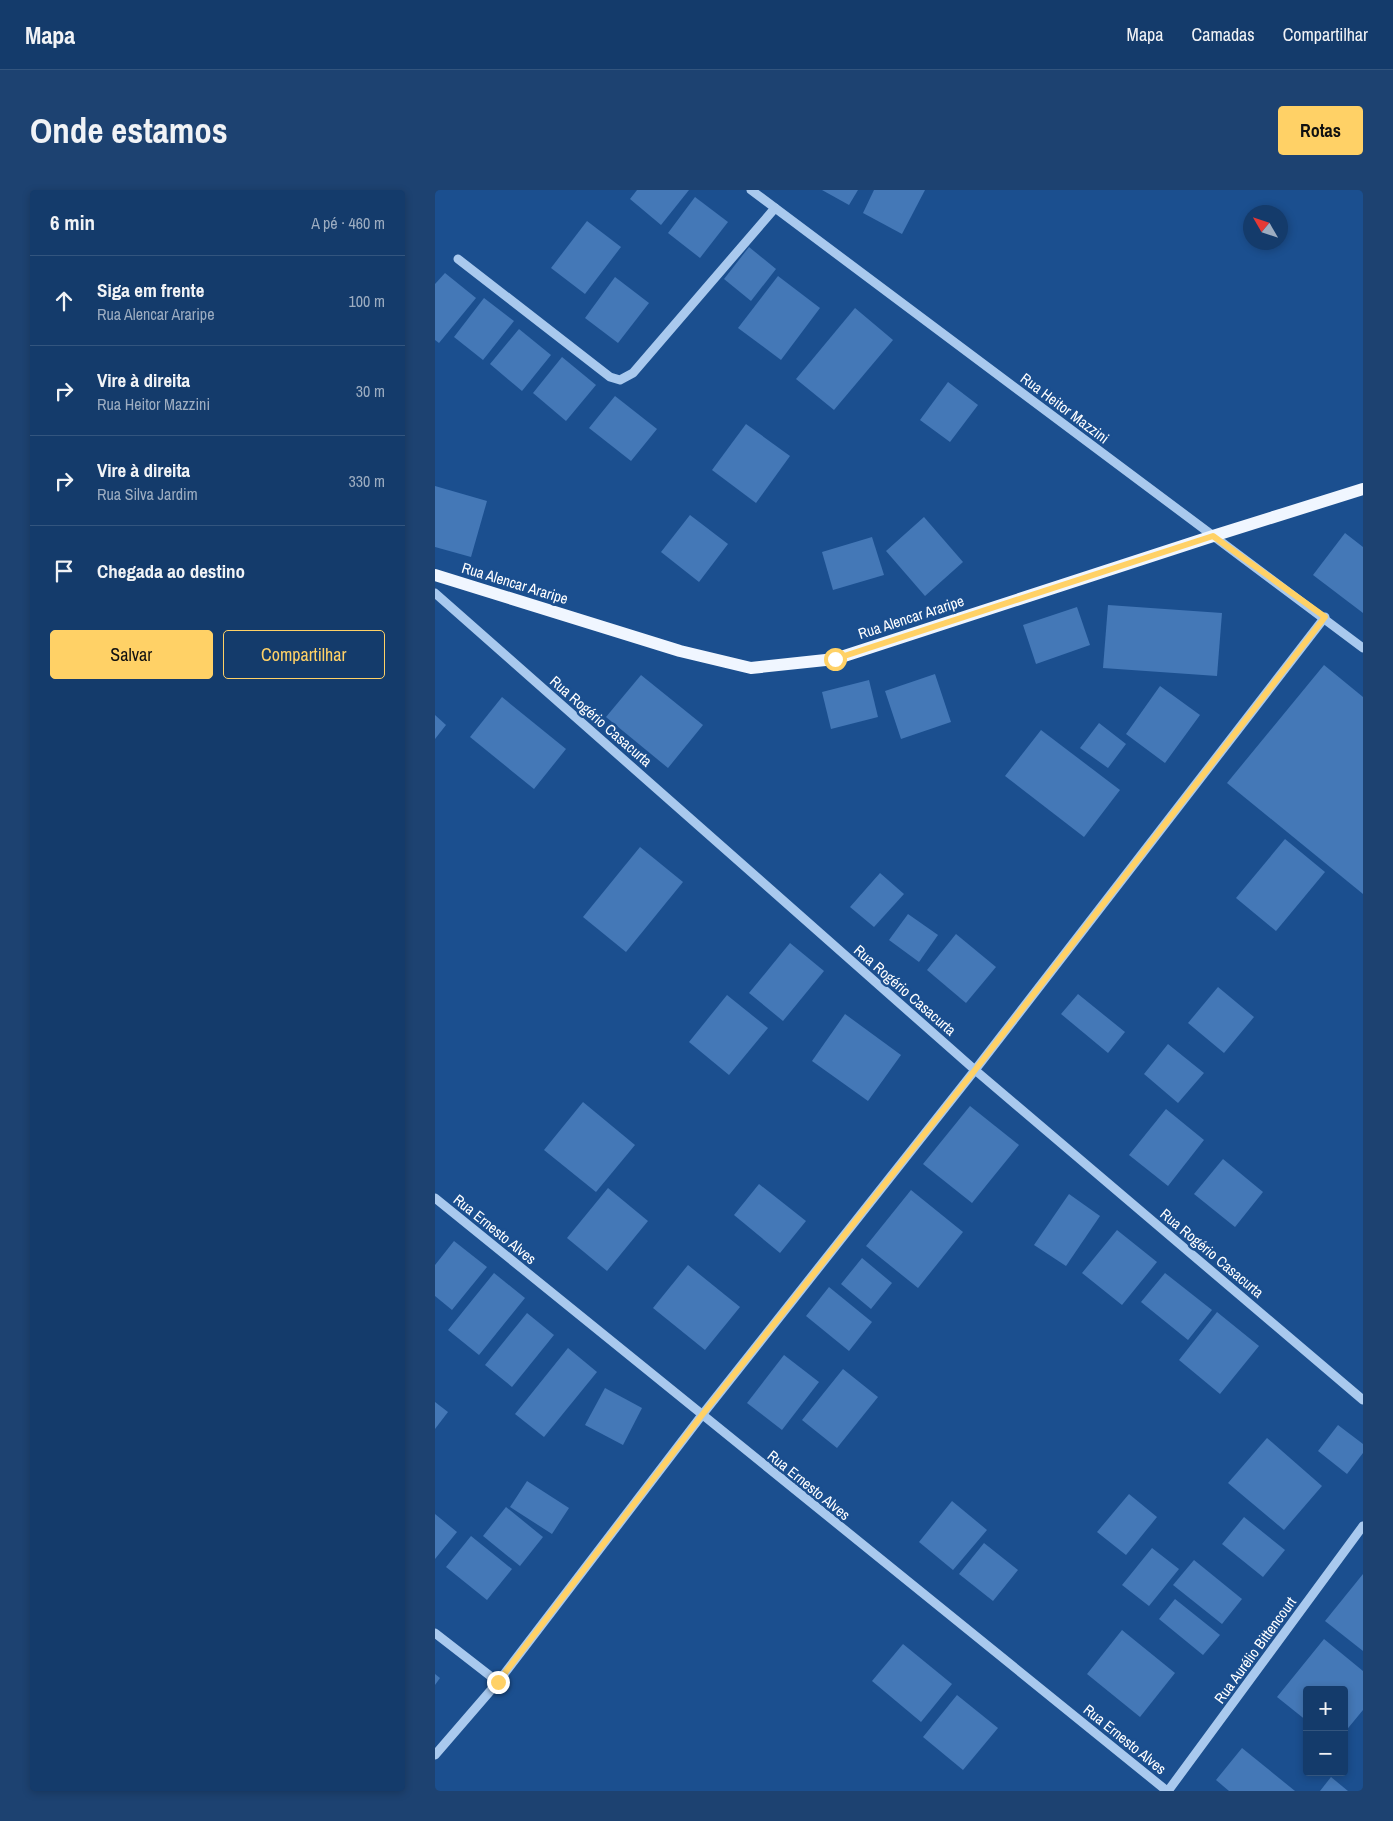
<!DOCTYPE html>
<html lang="pt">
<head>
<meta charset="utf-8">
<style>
	body { margin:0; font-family:"Archivo Narrow",sans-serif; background:#1d4271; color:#f1f3f6 }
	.controls { position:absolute; right:15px; bottom:15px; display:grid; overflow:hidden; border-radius:5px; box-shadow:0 2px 8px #0003 }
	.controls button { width:45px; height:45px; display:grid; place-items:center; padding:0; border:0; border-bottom:1px solid #33557e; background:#143b6b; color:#f1f3f6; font:25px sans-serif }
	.compass { position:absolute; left:808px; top:15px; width:45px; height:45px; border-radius:50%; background:#143b6b; box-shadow:0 2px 8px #0003; rotate:309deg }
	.stop { position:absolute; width:15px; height:15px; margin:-11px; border:4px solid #ffd166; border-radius:50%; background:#fff }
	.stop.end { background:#ffd166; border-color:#fff; box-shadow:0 1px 5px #0008 }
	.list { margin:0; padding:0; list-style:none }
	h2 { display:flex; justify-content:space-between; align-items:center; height:65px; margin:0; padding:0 20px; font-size:21px }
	h2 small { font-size:16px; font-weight:400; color:#9dadc1 }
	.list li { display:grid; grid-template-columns:32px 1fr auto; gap:15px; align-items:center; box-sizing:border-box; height:90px; padding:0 20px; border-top:1px solid #33557e }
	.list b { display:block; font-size:19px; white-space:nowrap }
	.list p { margin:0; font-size:16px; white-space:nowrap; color:#9dadc1 }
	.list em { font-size:16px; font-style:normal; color:#9dadc1 }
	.actions { display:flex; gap:10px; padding:15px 20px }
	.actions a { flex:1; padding:11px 0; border:1px solid #ffd166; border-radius:5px; text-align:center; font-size:18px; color:#ffd166 }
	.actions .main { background:#ffd166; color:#111 }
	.icon { flex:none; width:28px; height:28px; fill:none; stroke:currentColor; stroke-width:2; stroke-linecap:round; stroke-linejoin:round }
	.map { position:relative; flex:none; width:928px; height:1601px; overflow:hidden; border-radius:5px }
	header { display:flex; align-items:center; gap:30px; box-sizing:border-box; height:70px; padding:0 25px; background:#143b6b; border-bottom:1px solid #33557e }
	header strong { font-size:24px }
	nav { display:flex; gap:28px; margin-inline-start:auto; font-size:18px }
	.intro { display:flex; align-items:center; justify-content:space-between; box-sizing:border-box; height:120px; padding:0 30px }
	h1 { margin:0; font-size:35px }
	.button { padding:12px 22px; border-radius:5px; background:#ffd166; color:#111; font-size:18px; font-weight:700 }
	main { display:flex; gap:30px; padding:0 30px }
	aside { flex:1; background:#143b6b; border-radius:5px; box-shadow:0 2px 8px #0003 }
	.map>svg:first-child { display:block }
</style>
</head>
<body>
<header>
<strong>Mapa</strong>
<nav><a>Mapa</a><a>Camadas</a><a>Compartilhar</a></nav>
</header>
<div class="intro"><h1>Onde estamos</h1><a class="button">Rotas</a></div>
<main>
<aside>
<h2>6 min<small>A pé · 460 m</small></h2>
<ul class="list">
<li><svg class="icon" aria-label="ahead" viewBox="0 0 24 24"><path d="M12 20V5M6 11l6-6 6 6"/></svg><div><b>Siga em frente</b><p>Rua Alencar Araripe</p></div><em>100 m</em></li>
<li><svg class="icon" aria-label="right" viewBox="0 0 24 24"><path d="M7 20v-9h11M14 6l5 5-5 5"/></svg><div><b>Vire à direita</b><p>Rua Heitor Mazzini</p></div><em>30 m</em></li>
<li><svg class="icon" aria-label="right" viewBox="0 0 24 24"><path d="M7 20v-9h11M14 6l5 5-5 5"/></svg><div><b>Vire à direita</b><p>Rua Silva Jardim</p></div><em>330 m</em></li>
<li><svg class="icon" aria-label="arrive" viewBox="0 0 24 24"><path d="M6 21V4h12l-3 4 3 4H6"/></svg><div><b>Chegada ao destino</b></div></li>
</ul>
<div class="actions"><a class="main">Salvar</a><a>Compartilhar</a></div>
</aside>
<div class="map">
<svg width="928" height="1601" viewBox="0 0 928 1601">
	<rect width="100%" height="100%" fill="#1b4f8f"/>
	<g fill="#4478b7">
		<path d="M202 0H254L226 35 195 9Z"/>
		<path d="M387 0H423L414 15Z"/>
		<path d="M439 0H490L467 44 428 23Z"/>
		<path d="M260 7 293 32 265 68 233 43Z"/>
		<path d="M152 31 186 57 150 104 116 78Z"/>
		<path d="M314 57 341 79 316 111 289 89Z"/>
		<path d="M10 83 41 108 4 153 0 150V94Z"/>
		<path d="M343 86 385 118 346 170 303 138Z"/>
		<path d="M180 87 214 113 183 153 150 128Z"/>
		<path d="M49 108 79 131 48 170 19 147Z"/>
		<path d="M420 118 458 150 399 220 361 189Z"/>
		<path d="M84 139 116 165 87 201 55 174Z"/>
		<path d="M127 167 161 195 131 231 98 203Z"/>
		<path d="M513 192 543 215 515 252 485 230Z"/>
		<path d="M180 206 222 239 196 271 154 238Z"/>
		<path d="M311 234 355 266 321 313 277 280Z"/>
		<path d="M0 296 52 311 36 367 0 357Z"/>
		<path d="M255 325 293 354 264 392 226 362Z"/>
		<path d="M489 327 528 372 490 406 451 361Z"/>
		<path d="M910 343 928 357V423L878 385Z"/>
		<path d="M437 347 449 385 398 400 387 362Z"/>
		<path d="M673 415 787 423 782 486 668 478Z"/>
		<path d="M642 417 655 455 601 474 588 435Z"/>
		<path d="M889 475 928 507V704L792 593Z"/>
		<path d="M500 484 516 532 466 549 450 501Z"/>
		<path d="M206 485 268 535 233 578 171 527Z"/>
		<path d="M434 490 443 527 396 539 387 502Z"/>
		<path d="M725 496 765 525 730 573 691 544Z"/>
		<path d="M67 507 131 559 99 599 35 547Z"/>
		<path d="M0 525 11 535 0 549Z"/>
		<path d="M664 533 691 554 673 578 645 558Z"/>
		<path d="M606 540 685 600 649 647 570 586Z"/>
		<path d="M850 649 890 682 841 741 801 708Z"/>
		<path d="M205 657 248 692 191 762 148 727Z"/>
		<path d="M445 683 469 704 439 737 415 717Z"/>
		<path d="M473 724 503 745 484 772 454 750Z"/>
		<path d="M521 744 561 777 531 813 492 780Z"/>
		<path d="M355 753 389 781 348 831 314 803Z"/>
		<path d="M783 797 819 827 789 863 753 833Z"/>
		<path d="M643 804 690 842 673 863 626 824Z"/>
		<path d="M292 805 333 838 294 885 254 852Z"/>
		<path d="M410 824 466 865 433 911 377 871Z"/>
		<path d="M733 854 769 883 743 913 709 884Z"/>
		<path d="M148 912 200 955 161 1002 109 960Z"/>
		<path d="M535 916 584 955 537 1013 488 974Z"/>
		<path d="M731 919 769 950 733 996 694 965Z"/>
		<path d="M788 969 828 1002 800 1037 759 1004Z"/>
		<path d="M324 994 371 1031 345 1063 299 1025Z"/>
		<path d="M173 998 213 1031 172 1081 132 1048Z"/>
		<path d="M476 1000 528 1042 483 1098 431 1056Z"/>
		<path d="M634 1004 665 1026 631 1076 599 1055Z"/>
		<path d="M682 1040 722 1072 687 1115 647 1083Z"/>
		<path d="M19 1051 52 1077 17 1120 0 1106V1075Z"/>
		<path d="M427 1068 457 1093 436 1119 406 1094Z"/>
		<path d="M253 1075 305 1117 270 1160 218 1118Z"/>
		<path d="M59 1083 90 1108 44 1165 13 1140Z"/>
		<path d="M730 1083 777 1120 753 1150 706 1112Z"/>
		<path d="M394 1097 437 1132 414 1161 371 1126Z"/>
		<path d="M782 1122 824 1156 785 1204 744 1170Z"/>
		<path d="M92 1123 119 1145 77 1197 50 1175Z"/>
		<path d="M133 1158 162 1182 109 1247 80 1224Z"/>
		<path d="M349 1165 384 1192 347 1240 312 1213Z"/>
		<path d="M408 1179 443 1207 402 1258 367 1230Z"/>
		<path d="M170 1198 207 1218 188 1255 150 1235Z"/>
		<path d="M0 1212 13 1222 0 1239Z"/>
		<path d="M903 1235 928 1254V1263L912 1284 883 1261Z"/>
		<path d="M832 1248 887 1296 849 1340 793 1293Z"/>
		<path d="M92 1291 134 1318 117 1344 75 1317Z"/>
		<path d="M694 1304 722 1327 691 1365 662 1342Z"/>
		<path d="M517 1311 552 1340 518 1380 484 1352Z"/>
		<path d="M71 1317 108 1347 85 1376 48 1346Z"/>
		<path d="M0 1324 22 1342 0 1369Z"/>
		<path d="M809 1327 850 1360 828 1387 787 1354Z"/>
		<path d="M36 1346 77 1379 52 1410 11 1377Z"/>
		<path d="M549 1353 583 1380 558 1411 524 1384Z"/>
		<path d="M717 1358 744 1379 714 1416 687 1395Z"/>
		<path d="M759 1370 807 1409 787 1434 738 1395Z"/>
		<path d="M928 1384V1461L890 1431Z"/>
		<path d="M740 1409 785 1445 768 1465 724 1429Z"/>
		<path d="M687 1440 740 1483 705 1527 652 1484Z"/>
		<path d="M889 1449 928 1481V1520L909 1543V1500H872V1531L842 1507Z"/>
		<path d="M468 1454 517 1494 486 1532 437 1491Z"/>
		<path d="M0 1484 5 1488 0 1495Z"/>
		<path d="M522 1505 563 1538 528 1580 488 1547Z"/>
		<path d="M807 1558 860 1601H794L781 1590Z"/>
		<path d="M896 1587 913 1601H885Z"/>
	</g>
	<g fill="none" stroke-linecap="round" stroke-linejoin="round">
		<g stroke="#a9c9ee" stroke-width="9">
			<path d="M316 0 928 458"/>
			<path d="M23 69 175 187 185 190 198 183 340 18"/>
			<path d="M0 403 540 880 928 1210"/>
			<path d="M0 1008 732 1601"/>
			<path d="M0 1443 63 1492"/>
			<path d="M0 1565 63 1492 267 1225 540 880 890 427"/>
			<path d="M733 1601 928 1336"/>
		</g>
		<path stroke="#f0f6ff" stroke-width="12" d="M0 385 245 461 316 478 400 469 778 346 928 299"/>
	</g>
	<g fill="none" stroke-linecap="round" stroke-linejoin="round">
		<path stroke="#ffd166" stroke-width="6" d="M63 1492 267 1225 540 880 890 427 778 346 400 469"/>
	</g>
	<g text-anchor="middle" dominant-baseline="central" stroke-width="5" stroke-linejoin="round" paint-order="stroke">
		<g font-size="15" fill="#fff" stroke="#1b4f8f">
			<text transform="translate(630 218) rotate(37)">Rua Heitor Mazzini</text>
			<text transform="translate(80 393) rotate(17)">Rua Alencar Araripe</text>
			<text transform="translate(476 427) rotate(-18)">Rua Alencar Araripe</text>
			<text transform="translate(166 531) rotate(41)">Rua Rogério Casacurta</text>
			<text transform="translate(470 800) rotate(41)">Rua Rogério Casacurta</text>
			<text transform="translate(60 1039) rotate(39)">Rua Ernesto Alves</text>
			<text transform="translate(777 1063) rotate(40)">Rua Rogério Casacurta</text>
			<text transform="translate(374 1295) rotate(39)">Rua Ernesto Alves</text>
			<text transform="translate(820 1460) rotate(-54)">Rua Aurélio Bittencourt</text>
			<text transform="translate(690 1549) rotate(39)">Rua Ernesto Alves</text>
		</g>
	</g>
</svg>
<div class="controls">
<button>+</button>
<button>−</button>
</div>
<svg class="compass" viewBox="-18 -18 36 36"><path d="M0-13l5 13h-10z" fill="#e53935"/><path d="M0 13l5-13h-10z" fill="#9dadc1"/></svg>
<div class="stop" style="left:400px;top:469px"></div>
<div class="stop end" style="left:63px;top:1492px"></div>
</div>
</main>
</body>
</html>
